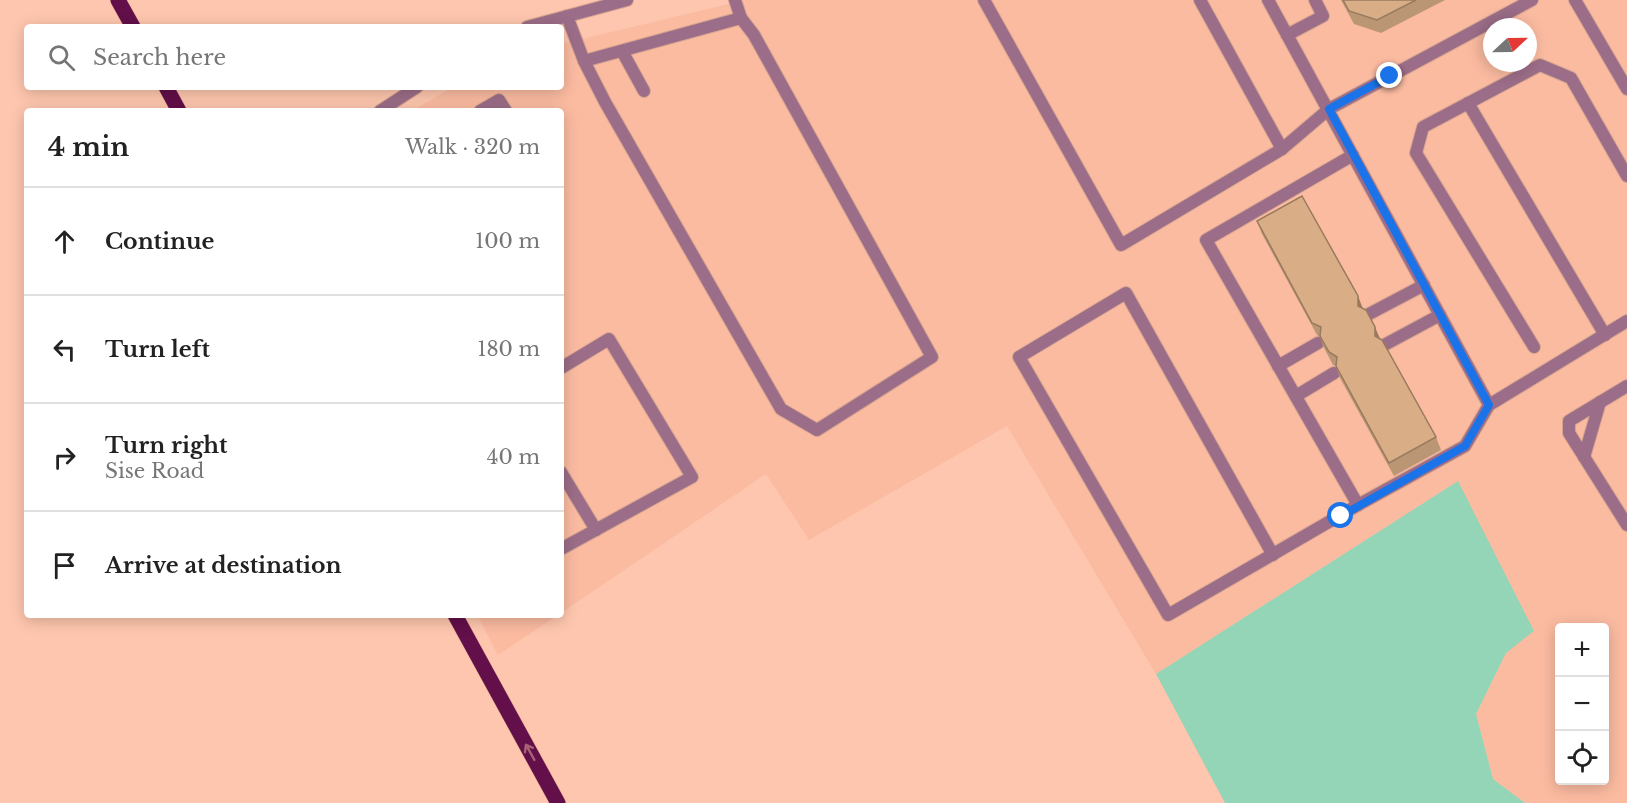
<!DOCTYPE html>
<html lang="en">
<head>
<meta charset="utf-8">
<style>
	body { margin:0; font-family:"Libre Baskerville",serif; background:#f6f6f6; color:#222 }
	.controls { position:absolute; right:18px; bottom:18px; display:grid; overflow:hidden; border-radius:6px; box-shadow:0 3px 15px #0003 }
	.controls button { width:54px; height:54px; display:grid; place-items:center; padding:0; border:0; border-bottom:2px solid #e0e0e0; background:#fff; color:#222; font:30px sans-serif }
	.compass { position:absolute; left:1483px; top:18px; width:54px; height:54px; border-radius:50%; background:#fff; box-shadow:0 3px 15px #0003; rotate:68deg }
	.stop { position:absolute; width:18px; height:18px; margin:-14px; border:4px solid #1a73e8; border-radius:50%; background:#fff }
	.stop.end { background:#1a73e8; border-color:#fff; box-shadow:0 2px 6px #0008 }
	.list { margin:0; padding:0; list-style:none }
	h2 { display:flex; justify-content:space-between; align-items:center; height:78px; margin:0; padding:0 24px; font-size:26px }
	h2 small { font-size:20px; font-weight:400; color:#767676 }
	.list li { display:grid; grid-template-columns:39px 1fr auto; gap:18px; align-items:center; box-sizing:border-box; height:108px; padding:0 24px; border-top:2px solid #e0e0e0 }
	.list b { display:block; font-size:22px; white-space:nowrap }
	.list p { margin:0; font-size:20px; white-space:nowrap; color:#767676 }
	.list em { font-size:20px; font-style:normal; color:#767676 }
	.icon { flex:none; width:33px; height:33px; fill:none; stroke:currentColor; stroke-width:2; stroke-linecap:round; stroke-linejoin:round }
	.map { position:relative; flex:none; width:1627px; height:803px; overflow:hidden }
	.search { position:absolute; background:#fff; box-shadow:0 3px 15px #0003; left:24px; top:24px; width:540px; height:66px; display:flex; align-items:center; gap:15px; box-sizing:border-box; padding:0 21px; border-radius:6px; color:#767676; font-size:22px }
	.panel { position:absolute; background:#fff; box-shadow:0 3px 15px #0003; left:24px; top:108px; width:540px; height:510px; border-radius:6px }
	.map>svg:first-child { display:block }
</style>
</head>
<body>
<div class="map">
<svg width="1627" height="803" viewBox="0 0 1627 803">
	<rect width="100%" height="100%" fill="#fec6ae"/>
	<g fill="#fbbba1" fill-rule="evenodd">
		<path d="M745 0H1627V803H1525L1493 779 1476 714 1506 653 1458 481 1156 674 1007 426 809 540 766 474 561 613V111H412L453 87H561V44ZM1492 27H1528V63H1492ZM1560 628H1604V780H1560Z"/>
		<path d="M477 615H558L498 655Z"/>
	</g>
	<path fill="#93d5b6" d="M1458 481 1534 631 1506 653 1476 714 1493 779 1525 803H1225L1156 674Z"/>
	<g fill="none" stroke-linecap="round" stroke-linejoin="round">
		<defs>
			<g id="minor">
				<path d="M984 0 1121 245 1282 149 1329 109 1532 0"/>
				<path d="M1200 0 1282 149"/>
				<path d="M1268 0 1489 405 1465 446 1358 505 1206 240 1353 155"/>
				<path d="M1575 0 1627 89"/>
				<path d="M567 16 584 61 605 102 781 409 817 430 932 357 754 35 741 18 735 0"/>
				<path d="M527 27 627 0"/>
				<path d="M1287 35 1323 16 1315 0"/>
				<path d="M622 51 644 91"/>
				<path d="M584 61 741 18"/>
				<path d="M1468 103 1605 335"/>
				<path d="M380 111 417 87"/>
				<path d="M480 111 499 100 506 111"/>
				<path d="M1369 314 1424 285"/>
				<path d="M1386 344 1440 315"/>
				<path d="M1534 347 1416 153 1423 127 1540 65 1571 78 1627 176"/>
				<path d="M1278 366 1318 343"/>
				<path d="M561 368 609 339 692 477 561 549"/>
				<path d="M1627 386 1569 421V433L1627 525"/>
				<path d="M1296 396 1334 373"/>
				<path d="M1489 405 1627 321"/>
				<path d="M1584 457 1600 402"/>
				<path d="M561 472 596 530"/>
				<path d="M1273 555 1126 293 1019 357 1168 615 1358 505"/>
			</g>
			<g id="major">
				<path d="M118 0 133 27"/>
				<path d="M166 87 179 111"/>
				<path d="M455 615 558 803"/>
			</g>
		</defs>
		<use href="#minor" stroke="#d6a590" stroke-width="14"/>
		<use href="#major" stroke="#d6a590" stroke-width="16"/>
		<use href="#minor" stroke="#9c6d88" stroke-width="12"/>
		<use href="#major" stroke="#630f49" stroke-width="15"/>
	</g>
	<g fill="#bb9674">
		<path d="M1341 0H1445L1381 33 1354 24Z"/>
		<path d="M1257 221 1363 308 1436 437 1441 450 1394 476 1340 378 1336 366 1333 365 1324 348 1320 337 1317 335 1262 234Z"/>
	</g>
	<g fill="#987a5e">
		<path d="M1358 296 1363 309 1358 306Z"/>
		<path d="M1375 327 1380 339 1375 336Z"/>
	</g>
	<g fill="#d9ae87" stroke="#987a5e" stroke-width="1.5">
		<path d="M1343 0H1416L1377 20 1349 11Z"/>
		<path d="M1302 196 1358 296V306L1366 310 1375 327V336L1382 340 1436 437 1389 463 1336 366 1337 357 1329 352 1320 336 1321 327 1312 323 1257 221Z"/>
	</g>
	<defs><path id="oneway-shaft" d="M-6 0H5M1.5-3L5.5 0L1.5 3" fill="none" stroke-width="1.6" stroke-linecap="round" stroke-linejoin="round" transform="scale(1.5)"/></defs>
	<use stroke="#a96176" href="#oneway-shaft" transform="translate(530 752) rotate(-119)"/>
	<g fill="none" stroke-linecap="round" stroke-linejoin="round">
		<path stroke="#1a73e8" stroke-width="8" d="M1341 516 1465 446 1489 405 1329 109 1390 76"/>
	</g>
</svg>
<div class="controls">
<button>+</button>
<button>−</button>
<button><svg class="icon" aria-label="locate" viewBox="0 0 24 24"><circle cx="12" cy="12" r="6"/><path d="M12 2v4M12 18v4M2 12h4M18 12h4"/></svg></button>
</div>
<svg class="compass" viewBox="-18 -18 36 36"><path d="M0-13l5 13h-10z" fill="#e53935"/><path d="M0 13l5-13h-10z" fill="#767676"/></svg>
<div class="stop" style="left:1341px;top:516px"></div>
<div class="stop end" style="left:1390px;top:76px"></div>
<div class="search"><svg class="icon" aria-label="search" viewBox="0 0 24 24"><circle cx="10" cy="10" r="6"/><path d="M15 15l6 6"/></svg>Search here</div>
<section class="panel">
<h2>4 min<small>Walk · 320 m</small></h2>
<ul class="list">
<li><svg class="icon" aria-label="ahead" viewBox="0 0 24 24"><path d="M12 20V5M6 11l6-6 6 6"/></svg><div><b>Continue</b></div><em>100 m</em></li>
<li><svg class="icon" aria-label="left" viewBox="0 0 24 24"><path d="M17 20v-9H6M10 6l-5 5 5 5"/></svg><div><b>Turn left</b></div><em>180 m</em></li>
<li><svg class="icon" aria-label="right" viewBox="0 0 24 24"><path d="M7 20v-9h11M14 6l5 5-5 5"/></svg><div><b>Turn right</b><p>Sise Road</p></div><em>40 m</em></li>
<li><svg class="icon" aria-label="arrive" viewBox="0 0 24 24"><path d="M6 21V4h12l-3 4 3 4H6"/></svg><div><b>Arrive at destination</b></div></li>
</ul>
</section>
</div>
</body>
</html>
